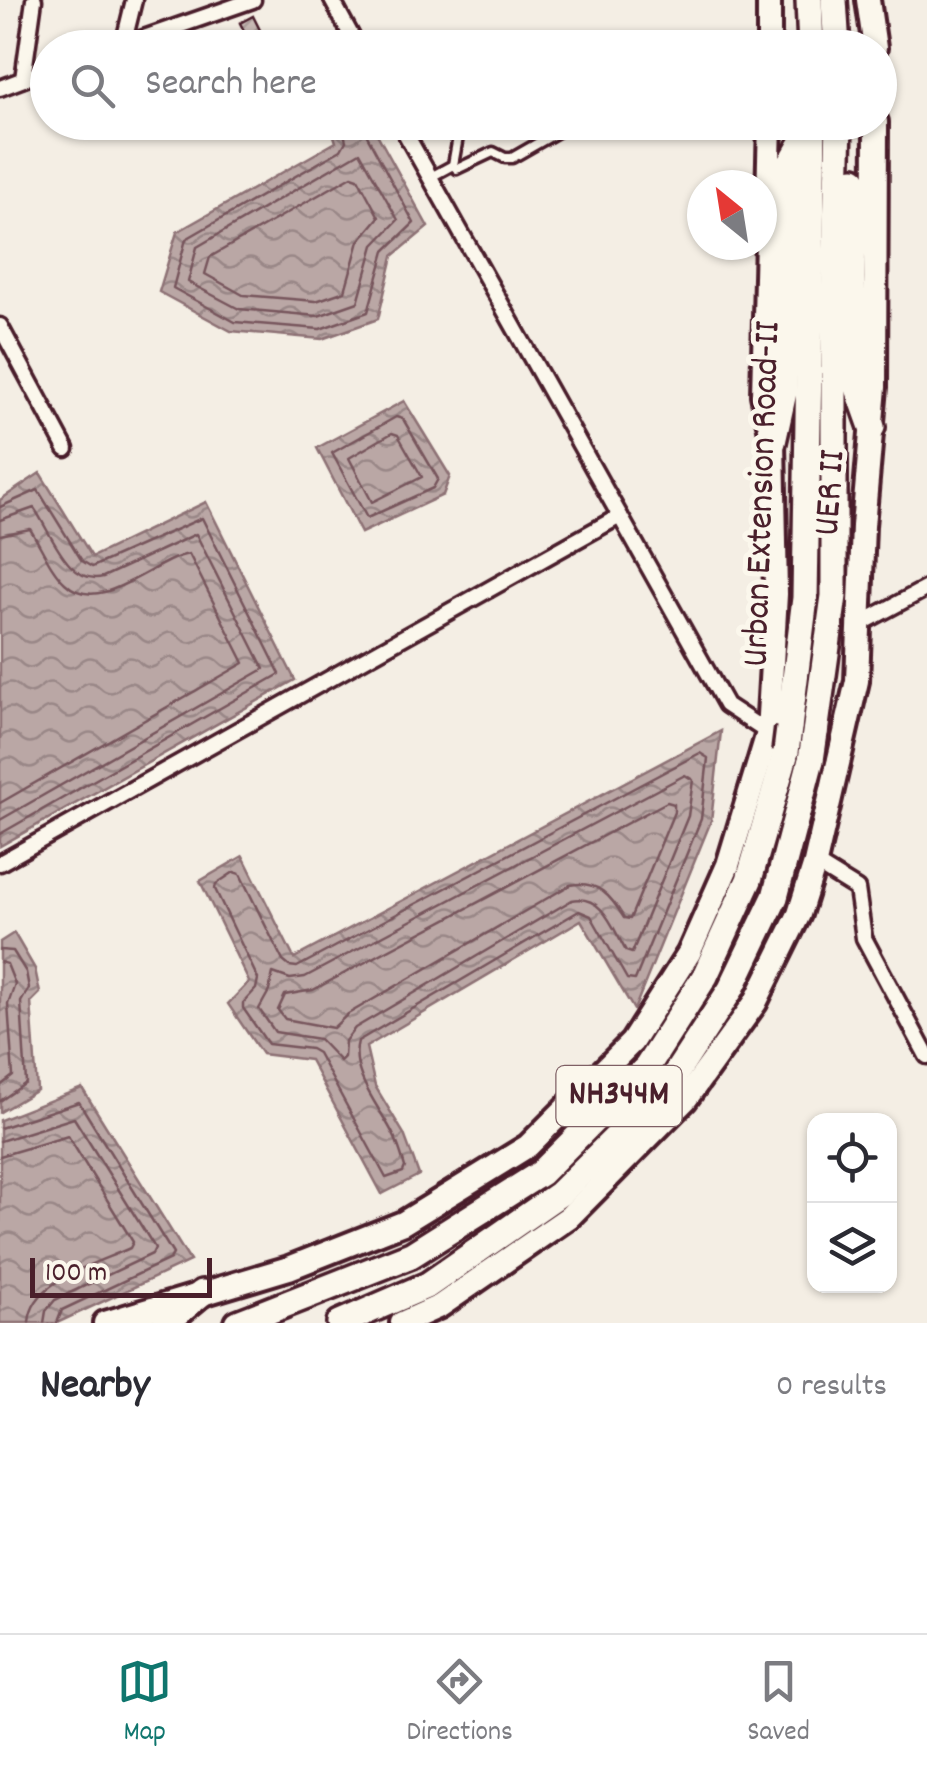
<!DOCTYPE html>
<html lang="en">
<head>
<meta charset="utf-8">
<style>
	body { margin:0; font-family:Dekko,sans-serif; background:#f2f2f3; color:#2b2b33 }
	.controls { position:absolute; right:30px; bottom:30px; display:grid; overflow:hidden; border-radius:20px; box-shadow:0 2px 8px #0004 }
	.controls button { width:90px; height:90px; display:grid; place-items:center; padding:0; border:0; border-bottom:2px solid #e1e1e2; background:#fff; color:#2b2b33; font:50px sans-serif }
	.compass { position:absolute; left:687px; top:170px; width:90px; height:90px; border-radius:50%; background:#fff; box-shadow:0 2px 8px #0004; rotate:330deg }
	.scale { position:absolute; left:30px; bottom:25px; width:182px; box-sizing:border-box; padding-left:10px; border:5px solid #4a1f2b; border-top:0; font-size:28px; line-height:35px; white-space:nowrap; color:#4a1f2b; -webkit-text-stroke:8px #fbf7ec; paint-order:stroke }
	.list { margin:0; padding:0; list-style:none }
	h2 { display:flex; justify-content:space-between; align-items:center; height:130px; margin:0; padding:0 40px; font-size:42px }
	h2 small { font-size:32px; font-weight:400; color:#7c7c81 }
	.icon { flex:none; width:55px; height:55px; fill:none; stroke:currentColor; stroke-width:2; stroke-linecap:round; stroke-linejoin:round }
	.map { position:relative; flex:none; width:927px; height:1323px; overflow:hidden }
	.search { position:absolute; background:#fff; box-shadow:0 2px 8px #0004; left:30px; right:30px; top:30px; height:110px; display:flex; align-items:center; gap:25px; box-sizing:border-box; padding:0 35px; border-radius:55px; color:#7c7c81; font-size:38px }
	.sheet { height:310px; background:#fff }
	nav { display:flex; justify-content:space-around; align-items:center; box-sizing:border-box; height:140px; border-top:2px solid #e1e1e2; background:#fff; font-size:28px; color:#7c7c81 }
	nav a { display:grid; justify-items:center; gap:5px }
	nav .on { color:#0f766e }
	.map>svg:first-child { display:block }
</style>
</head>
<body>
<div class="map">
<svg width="927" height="1323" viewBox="0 0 927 1323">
	<defs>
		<pattern id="water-waves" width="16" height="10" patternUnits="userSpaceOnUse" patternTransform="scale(2.5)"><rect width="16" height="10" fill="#baa7a5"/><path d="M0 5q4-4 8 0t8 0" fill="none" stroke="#998787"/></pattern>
		<pattern id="building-hatch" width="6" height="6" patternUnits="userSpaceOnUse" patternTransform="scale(2.5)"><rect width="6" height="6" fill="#cabbb6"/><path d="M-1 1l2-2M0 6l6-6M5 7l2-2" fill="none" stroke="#afa09d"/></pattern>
	</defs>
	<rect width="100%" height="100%" fill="#f4eee4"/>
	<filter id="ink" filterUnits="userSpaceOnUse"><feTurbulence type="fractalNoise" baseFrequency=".01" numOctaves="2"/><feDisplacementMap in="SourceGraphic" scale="20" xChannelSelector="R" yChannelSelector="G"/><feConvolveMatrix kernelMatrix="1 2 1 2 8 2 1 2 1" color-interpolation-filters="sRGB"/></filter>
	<g filter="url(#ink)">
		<g fill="url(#water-waves)" stroke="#8d7174" stroke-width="2.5">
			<path d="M330 123H371L428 227 393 256 378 319 322 339 231 331 159 292 177 232 336 142Z"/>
			<path d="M404 401 450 476 443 495 361 533 317 448Z"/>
			<path d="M40 473 92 557 206 502 295 680 0 846V500Z"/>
			<path d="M721 731 711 821 634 1010 581 920 366 1047 375 1086 404 1134 419 1175 382 1194 310 1060 262 1054 228 1004 249 982 200 881 243 856 294 958Z"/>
			<path d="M14 933 35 969 40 993 31 1002 37 1090 0 1112V942Z"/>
			<path d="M82 1088 190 1261 57 1323H0V1120Z"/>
		</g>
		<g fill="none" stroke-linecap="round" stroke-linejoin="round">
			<g stroke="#77555c" stroke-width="2.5">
				<path d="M341 122 346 141 341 150 186 239 173 288 235 322 320 329 368 312 385 251 414 223 364 130 363 122"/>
				<path d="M360 152 398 220 374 245 358 302 318 316 239 309 188 282 197 247Z"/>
				<path d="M352 176 358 178 379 217 359 241 345 291 316 301 243 295 205 274 210 257Z"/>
				<path d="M396 417 403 419 438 479 433 488 367 518 332 453Z"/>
				<path d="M392 433 398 435 422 477 372 502 349 458Z"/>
				<path d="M0 507 38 490 82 561 92 567 202 518 280 674 0 834"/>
				<path d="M0 520 34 508C51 532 68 586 103 577L196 534 264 669 0 820"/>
				<path d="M0 535 30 529C41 546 50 569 65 583 100 617 153 560 189 554L244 663 0 803"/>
				<path d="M700 753 708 758 701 819 635 980 627 979 591 916 579 911 358 1041C349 1075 381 1108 394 1136 399 1146 402 1157 405 1167L403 1172 386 1178 318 1053 311 1049 268 1044 243 1008V1003L256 989 258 979 215 889 216 884 234 872 240 874 283 961 289 966 297 967Z"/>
				<path d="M685 775 693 780 688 816 632 953 626 951C613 929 603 894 572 900L355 1028 345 1041 344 1057 340 1061 319 1039 275 1032 259 1009 269 991 273 973 290 979 305 977Z"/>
				<path d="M667 802 674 804V812L630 919 624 918C611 896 598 880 570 885L348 1014 333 1028 285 1019 278 1010 285 995 313 990Z"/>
				<path d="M0 950 13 951 26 972 29 988 21 1002 26 1083 0 1101"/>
				<path d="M0 962 7 964 15 984 8 1004 13 1076 0 1086"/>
				<path d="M0 1128 79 1102 173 1254 170 1259 62 1310 57 1323"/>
				<path d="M0 1141 74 1118 155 1248 152 1254 55 1300 46 1311 44 1323"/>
				<path d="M0 1156 68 1136 133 1242 130 1248C96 1264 31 1280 29 1323"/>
			</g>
		</g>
		<path fill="url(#building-hatch)" stroke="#4a1f2b" stroke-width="2.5" d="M253 16 269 48H253L240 23Z"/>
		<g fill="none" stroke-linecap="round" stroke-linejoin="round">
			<defs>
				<g id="lane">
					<path d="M453 165 458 137 473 122"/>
					<path d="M429 178 453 165 457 169 493 152 505 158H512L575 122"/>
				</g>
				<g id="street">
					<path d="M332 0 358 48"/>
					<path d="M123 45 134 0"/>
					<path d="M115 48 253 0"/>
					<path d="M23 79 34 0"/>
					<path d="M0 88 48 70"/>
					<path d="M399 122 726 705 773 736"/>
					<path d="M0 326 66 449"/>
					<path d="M860 624 927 588"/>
					<path d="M0 863 620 516"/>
					<path d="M815 863 857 889 864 938 927 1056"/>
				</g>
				<g id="primary">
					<path d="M769 0V48"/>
					<path d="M868 0 875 48"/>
					<path d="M105 1323 289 1268 403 1223 528 1146 632 1042 689 953 728 865 768 733 776 594 773 442 763 395 770 122"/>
					<path d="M402 1323 440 1306 569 1217 685 1100 755 1003 799 914 815 863 857 681 863 526 875 387 876 122"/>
				</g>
				<g id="highway">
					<path d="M809 0 811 48"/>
					<path d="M834 0 837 48"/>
					<path d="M854 180 852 278 856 382 872 427"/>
					<path d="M773 442 784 392 791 163 811 128"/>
					<path d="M789 728 805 598 813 122"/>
					<path d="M815 733 834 596V304L839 122"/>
					<path d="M166 1323 202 1293"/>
					<path d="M238 1323 411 1255 541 1173 647 1067 705 976 749 880 786 752"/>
					<path d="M340 1323 428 1285 559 1194 667 1087 731 989 775 897 811 760"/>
				</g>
			</defs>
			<use href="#lane" stroke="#4a1f2b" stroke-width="15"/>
			<use href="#street" stroke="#4a1f2b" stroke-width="21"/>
			<use href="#primary" stroke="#4a1f2b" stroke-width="30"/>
			<use href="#highway" stroke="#4a1f2b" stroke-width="32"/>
			<use href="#lane" stroke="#fbf7ec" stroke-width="8"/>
			<use href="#street" stroke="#fbf7ec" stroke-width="14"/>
			<use href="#primary" stroke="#fbf7ec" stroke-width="22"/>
			<use href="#highway" stroke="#fbf7ec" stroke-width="25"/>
			<defs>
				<g id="highway-bridge">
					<path d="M786 752 789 728"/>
					<path d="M811 760 815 733"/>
				</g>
			</defs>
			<use href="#highway-bridge" stroke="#4a1f2b" stroke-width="32" stroke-linecap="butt"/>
			<use href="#highway-bridge" stroke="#fbf7ec" stroke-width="25"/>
		</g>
	</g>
	<g text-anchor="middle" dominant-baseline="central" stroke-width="10" stroke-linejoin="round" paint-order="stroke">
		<rect fill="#fbf7ec" stroke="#7f6065" stroke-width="2.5" x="556.5" y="1066" width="125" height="60" rx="8"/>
		<g font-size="35" font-weight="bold" fill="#4a1f2b">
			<text x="619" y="1096">NH344M</text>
		</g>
		<g font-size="38" fill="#4a1f2b" stroke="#fbf7ec">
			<text transform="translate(832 493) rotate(-86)">UER II</text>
			<text transform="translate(764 494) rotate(-88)">Urban Extension Road-II</text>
		</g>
	</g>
</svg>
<div class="controls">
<button><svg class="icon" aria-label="locate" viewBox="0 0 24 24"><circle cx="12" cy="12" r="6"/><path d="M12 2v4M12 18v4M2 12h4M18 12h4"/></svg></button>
<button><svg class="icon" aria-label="layers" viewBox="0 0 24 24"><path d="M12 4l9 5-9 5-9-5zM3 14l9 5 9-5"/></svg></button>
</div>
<svg class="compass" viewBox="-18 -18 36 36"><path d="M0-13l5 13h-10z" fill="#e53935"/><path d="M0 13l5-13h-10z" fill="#7c7c81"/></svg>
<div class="scale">100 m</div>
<div class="search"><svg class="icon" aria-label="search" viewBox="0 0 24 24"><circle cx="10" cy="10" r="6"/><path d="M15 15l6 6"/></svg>Search here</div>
</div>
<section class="sheet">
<h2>Nearby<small>0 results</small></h2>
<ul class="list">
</ul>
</section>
<nav>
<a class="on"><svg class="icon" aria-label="map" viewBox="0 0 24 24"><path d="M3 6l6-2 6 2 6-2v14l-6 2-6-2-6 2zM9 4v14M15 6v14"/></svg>Map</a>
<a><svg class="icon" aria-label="directions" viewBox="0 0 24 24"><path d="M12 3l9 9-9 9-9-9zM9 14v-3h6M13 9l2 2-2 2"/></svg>Directions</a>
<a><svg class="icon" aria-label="saved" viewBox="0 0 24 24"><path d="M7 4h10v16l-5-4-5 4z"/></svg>Saved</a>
</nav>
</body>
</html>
